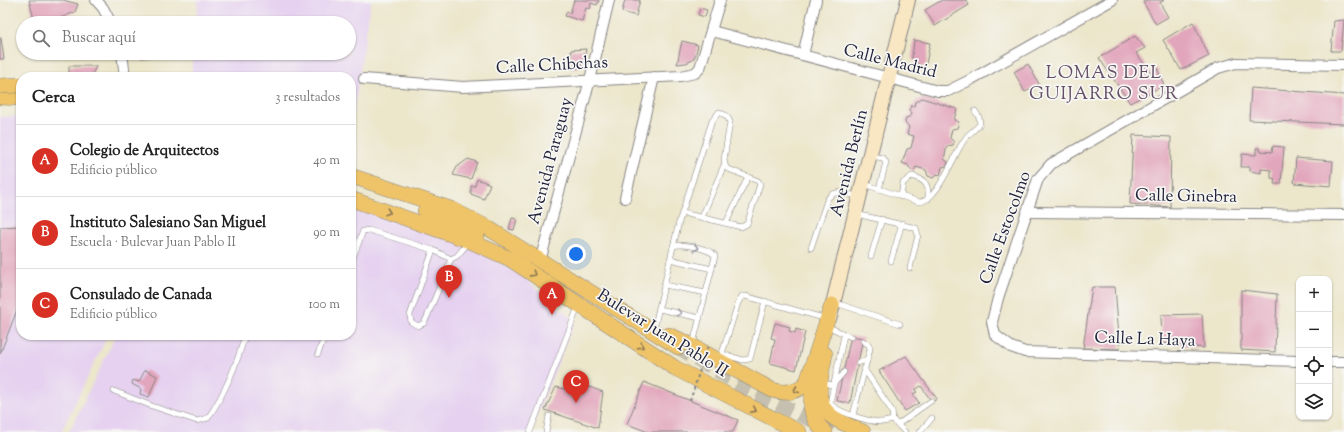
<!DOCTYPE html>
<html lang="es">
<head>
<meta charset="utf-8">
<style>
	body { margin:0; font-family:"Sorts Mill Goudy",serif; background:#f2f2f2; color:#222 }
	.controls { position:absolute; right:12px; bottom:12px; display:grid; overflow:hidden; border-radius:8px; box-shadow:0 1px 3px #0004 }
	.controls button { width:36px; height:36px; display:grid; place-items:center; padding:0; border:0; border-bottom:1px solid #e0e0e0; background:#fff; color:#222; font:20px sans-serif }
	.you { position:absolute; left:576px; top:254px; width:14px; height:14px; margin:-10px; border:3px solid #fff; border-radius:50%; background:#1a73e8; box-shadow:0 0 0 6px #1a73e833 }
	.badge { display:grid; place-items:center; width:26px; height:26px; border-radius:50%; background:#d93025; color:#fff; font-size:13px; font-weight:700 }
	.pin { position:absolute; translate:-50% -33px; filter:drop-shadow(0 1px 2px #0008) }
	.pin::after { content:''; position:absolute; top:21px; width:14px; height:12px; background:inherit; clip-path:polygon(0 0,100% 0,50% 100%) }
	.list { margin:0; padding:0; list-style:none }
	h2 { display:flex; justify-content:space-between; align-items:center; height:52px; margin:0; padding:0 16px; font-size:17px }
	h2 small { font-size:13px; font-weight:400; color:#767676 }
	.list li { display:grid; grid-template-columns:26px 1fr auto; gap:12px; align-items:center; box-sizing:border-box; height:72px; padding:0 16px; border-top:1px solid #e0e0e0 }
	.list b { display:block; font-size:15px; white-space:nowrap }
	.list p { margin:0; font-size:13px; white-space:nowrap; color:#767676 }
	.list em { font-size:13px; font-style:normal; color:#767676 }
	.icon { flex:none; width:22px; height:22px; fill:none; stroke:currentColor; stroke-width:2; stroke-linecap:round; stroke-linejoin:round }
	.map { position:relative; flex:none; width:1344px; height:432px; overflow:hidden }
	.search { position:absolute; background:#fff; box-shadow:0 1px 3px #0004; left:16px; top:16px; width:340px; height:44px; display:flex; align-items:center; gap:10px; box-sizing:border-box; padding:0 14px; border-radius:22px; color:#767676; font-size:15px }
	.panel { position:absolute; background:#fff; box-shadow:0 1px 3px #0004; left:16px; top:72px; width:340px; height:268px; border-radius:16px }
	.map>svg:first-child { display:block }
</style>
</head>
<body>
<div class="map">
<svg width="1344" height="432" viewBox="0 0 1344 432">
	<rect width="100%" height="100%" fill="#f6f6f2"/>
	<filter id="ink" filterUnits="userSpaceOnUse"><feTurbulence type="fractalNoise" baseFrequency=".025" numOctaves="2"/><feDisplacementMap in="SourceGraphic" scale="8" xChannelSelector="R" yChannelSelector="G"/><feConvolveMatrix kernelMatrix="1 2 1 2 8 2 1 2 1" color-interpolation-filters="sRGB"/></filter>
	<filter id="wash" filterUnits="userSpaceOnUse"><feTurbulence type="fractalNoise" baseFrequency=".012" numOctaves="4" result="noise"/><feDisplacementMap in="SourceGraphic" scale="16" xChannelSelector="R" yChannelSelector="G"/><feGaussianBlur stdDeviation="0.9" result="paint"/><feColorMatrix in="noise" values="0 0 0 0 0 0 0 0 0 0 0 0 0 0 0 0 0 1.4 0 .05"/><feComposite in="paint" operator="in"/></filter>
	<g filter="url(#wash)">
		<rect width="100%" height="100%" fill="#ece6cb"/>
		<g fill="#e6d2f0">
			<path d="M198 0H371L351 130V77H191L193 53H349V23H196Z"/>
			<path d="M21 116V335H108L61 432H0V117Z"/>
			<path d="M351 205 476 248 521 275 575 321 530 432H69L116 335H351Z"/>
		</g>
		<g id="blocks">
			<g fill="#e2a6bc">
				<path d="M29 0H63L78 4 75 12 48 23H35Z"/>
				<path d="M574 0H599L597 5 591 3 590 9 586 8 582 21 565 16 567 11 570 13Z"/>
				<path d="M625 0H640L636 16 622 12Z"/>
				<path d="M942 0H966L969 5 935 26 925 10Z"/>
				<path d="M1147 0H1164L1160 3 1168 17 1156 24 1143 2Z"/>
				<path d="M700 8 707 10 705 17 698 15Z"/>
				<path d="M1344 20 1341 51H1331L1334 21Z"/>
				<path d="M1193 22 1209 56 1181 70 1163 40Z"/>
				<path d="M1135 36 1145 48 1136 53 1152 74 1157 68 1164 85 1130 103 1099 58Z"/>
				<path d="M0 38H1L4 59H0Z"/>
				<path d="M914 40 930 43 925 69 912 59Z"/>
				<path d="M682 41 698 45 696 54 693 60 686 63 677 64Z"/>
				<path d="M586 49 584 61 579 68 572 69 571 50Z"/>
				<path d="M137 53H155V56L142 58 138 56Z"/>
				<path d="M1028 64 1039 84 1025 92 1014 72Z"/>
				<path d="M69 66H96L91 77H69Z"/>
				<path d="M1251 88 1344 95V124L1249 120Z"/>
				<path d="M922 98 957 109 954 120 959 122 957 128 952 129 950 138 954 142 953 145 947 146 944 159 948 162 947 166 942 167 940 175 937 174 933 178 928 176 926 170 916 167 914 171 911 170 908 165 902 163 907 149 911 148 914 136 907 134 909 127 905 122 906 118 911 116 912 113 909 111 911 106H914L915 102Z"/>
				<path d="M1133 135 1171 137 1170 207 1130 204Z"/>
				<path d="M1273 146 1284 147 1281 184H1274L1275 179 1271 178V170L1261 169V173L1250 171V167H1241L1242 154 1256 155V148H1260V151L1272 152Z"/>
				<path d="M1296 158 1333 161 1331 186 1294 183Z"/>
				<path d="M468 159 477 162 471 179 453 175 457 167Z"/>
				<path d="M477 179 490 184 484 199 471 194V186H475Z"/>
				<path d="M512 218 517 219 514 230 509 229Z"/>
				<path d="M21 226V309L17 310 0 354V227Z"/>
				<path d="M1092 287H1115L1120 349 1083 348Z"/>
				<path d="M1241 290 1277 294 1275 352 1241 350Z"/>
				<path d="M1202 314 1204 348 1162 343 1161 315Z"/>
				<path d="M775 323 790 327 789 331 795 333 796 329 805 332 796 370 770 363 775 339 771 338Z"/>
				<path d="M851 336 863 338 850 403 837 401Z"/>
				<path d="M906 356 937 399 932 402 921 386 915 390 917 392 913 394 919 403 905 411 879 371Z"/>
				<path d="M145 370 157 376 149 397 140 394 141 389 132 384 133 380 139 382Z"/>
				<path d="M568 379 603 392 598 428 545 410 556 387 565 389Z"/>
				<path d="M644 382 738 420 733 432H648L627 424Z"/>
			</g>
		</g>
	</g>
	<g filter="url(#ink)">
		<use href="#blocks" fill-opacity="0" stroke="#878483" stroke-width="1"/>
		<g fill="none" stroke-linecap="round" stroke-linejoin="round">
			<path stroke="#c4bfae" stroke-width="15" stroke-dasharray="15 8" stroke-linecap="butt" d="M678 347 746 388 836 432"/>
			<defs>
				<g id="lane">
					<path d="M871 156 883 158 886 162 879 189"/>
					<path d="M864 184 919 202C938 202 954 153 965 139 969 133 976 129 980 124L979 117 975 111"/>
					<path d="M901 197 903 183 912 176C926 180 929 185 928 199"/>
					<path d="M856 214 916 228 918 235 910 268"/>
					<path d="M702 217 724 165"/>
					<path d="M726 223 748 177"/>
					<path d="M673 247 679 222 712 121 719 112C724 114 728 116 730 122L724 160 726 168 758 181 760 184 747 224 741 227 683 213"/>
					<path d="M811 248 827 200C834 187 848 194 859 197"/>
					<path d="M433 250 410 315 411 322 418 326 424 323 427 317 451 259 457 256 469 242"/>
					<path d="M871 256 882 219"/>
					<path d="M670 259 712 269"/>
					<path d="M891 261 902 223"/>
					<path d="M351 263 363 231 369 230 433 250 451 259"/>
					<path d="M664 285 706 293"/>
					<path d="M833 302 900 324"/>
					<path d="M659 309 700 318"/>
					<path d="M829 327 851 337"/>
					<path d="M654 329 673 247C680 242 712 249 715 256L693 344"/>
					<path d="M844 335 830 403C836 412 869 422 881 422 885 422 889 421 893 420"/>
					<path d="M318 354 325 335"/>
					<path d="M722 354 743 360 750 359 765 301"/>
					<path d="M720 360 738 303 742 296H745L827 319"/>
					<path d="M858 363 867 360"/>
					<path d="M864 369 892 411 893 420 905 432"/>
					<path d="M822 383 833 385 844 372"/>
					<path d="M114 391 152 406 197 421 208 418C225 393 237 364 245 335"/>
					<path d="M853 415 870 349 869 345 863 341"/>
					<path d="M897 425 931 401"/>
					<path d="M530 432 578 307"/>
					<path d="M546 432 549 416"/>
					<path d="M920 432 932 418"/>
				</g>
				<g id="street">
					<path d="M96 0 103 8 111 23"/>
					<path d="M712 31 938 91H948L970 80 1112 0"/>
					<path d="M122 53 125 77"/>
					<path d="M803 55 816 0"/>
					<path d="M364 79 463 87 681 76 695 73 700 68 720 0"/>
					<path d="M625 198 654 77"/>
					<path d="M1028 212 1344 215"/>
					<path d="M540 261 590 80 609 0"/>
					<path d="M1299 361 1025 352 1011 347 995 335 992 322 998 298 1038 179 1051 164 1218 68 1236 63 1344 65"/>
					<path d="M1329 362H1344"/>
				</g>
				<path id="secondary" d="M830 316 908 0"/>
				<g id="primary">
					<path d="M0 97 21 98"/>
					<path d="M351 176 451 209 488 228 678 347"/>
					<path d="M351 199 470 241 510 259 675 368 799 432"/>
					<path d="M425 211 447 220 477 236"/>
					<path d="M669 335 685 342 772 390C785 394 797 393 807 382L832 305"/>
					<path d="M825 354C822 373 812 401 830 415 839 423 853 427 863 432"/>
					<path d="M813 390C809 406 812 421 825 432"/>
				</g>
			</defs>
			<use href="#lane" stroke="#878483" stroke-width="6"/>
			<use href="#street" stroke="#878483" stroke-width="12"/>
			<use href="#secondary" stroke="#878483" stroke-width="16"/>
			<use href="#primary" stroke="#878483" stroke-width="16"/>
			<use href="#lane" stroke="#fff" stroke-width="5"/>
			<use href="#street" stroke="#fff" stroke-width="10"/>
			<use href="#secondary" stroke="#f9e7c3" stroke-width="14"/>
			<use href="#primary" stroke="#efc469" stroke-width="15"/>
			<defs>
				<path id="primary-bridge" d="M0 86 21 85"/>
			</defs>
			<use href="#primary-bridge" stroke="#878483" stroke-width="16" stroke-linecap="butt"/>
			<path stroke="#878483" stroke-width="2" stroke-dasharray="3 3" stroke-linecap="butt" d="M690 401 708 345"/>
			<use href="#primary-bridge" stroke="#efc469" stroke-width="15"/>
		</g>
		<defs><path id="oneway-chevron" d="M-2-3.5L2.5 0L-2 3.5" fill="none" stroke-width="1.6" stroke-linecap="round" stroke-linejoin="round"/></defs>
		<g stroke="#887352">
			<use href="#oneway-chevron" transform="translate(388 212) rotate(19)"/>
			<use href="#oneway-chevron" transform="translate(533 274) rotate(32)"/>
			<use href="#oneway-chevron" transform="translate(641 346) rotate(34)"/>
			<use href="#oneway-chevron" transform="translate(796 390) rotate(158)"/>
			<use href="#oneway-chevron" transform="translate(754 410) rotate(27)"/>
		</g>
		<g stroke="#9c9ca7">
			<use href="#oneway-chevron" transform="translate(696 248) rotate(13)"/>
			<use href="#oneway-chevron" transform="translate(679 313) rotate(12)"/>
		</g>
	</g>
	<g text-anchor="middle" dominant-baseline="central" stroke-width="3.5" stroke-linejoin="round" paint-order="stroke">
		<g font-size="17" fill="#22223b" stroke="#f6f6f2">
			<text transform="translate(890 62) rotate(14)">Calle Madrid</text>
			<text transform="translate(552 66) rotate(-3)">Calle Chibchas</text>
			<text transform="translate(551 161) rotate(-75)">Avenida Paraguay</text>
			<text transform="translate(850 163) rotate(-76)">Avenida Berlín</text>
			<text transform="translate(1186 197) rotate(1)">Calle Ginebra</text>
			<text transform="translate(1006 228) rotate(-70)">Calle Estocolmo</text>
			<text transform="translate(662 334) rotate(32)">Bulevar Juan Pablo II</text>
			<text transform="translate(1145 340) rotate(2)">Calle La Haya</text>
		</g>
		<g font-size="18" letter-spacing="1" fill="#655068" stroke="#f6f6f2">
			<text x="1104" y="74">LOMAS DEL<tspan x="1104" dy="21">GUIJARRO SUR</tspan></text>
		</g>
	</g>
</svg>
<div class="controls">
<button>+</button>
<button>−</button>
<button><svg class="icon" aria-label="locate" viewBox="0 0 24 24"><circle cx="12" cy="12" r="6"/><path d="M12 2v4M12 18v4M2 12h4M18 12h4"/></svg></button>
<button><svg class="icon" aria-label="layers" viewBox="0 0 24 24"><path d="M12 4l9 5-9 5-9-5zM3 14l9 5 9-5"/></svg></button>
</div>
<div class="you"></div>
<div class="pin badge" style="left:552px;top:315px">A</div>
<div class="pin badge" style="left:449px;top:298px">B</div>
<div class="pin badge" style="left:576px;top:403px">C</div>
<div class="search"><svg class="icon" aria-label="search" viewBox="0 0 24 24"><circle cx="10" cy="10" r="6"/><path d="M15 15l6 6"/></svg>Buscar aquí</div>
<section class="panel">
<h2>Cerca<small>3 resultados</small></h2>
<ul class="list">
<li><span class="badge">A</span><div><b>Colegio de Arquitectos</b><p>Edificio público</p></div><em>40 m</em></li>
<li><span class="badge">B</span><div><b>Instituto Salesiano San Miguel</b><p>Escuela · Bulevar Juan Pablo II</p></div><em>90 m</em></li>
<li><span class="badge">C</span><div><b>Consulado de Canada</b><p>Edificio público</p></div><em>100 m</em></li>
</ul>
</section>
</div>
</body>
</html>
